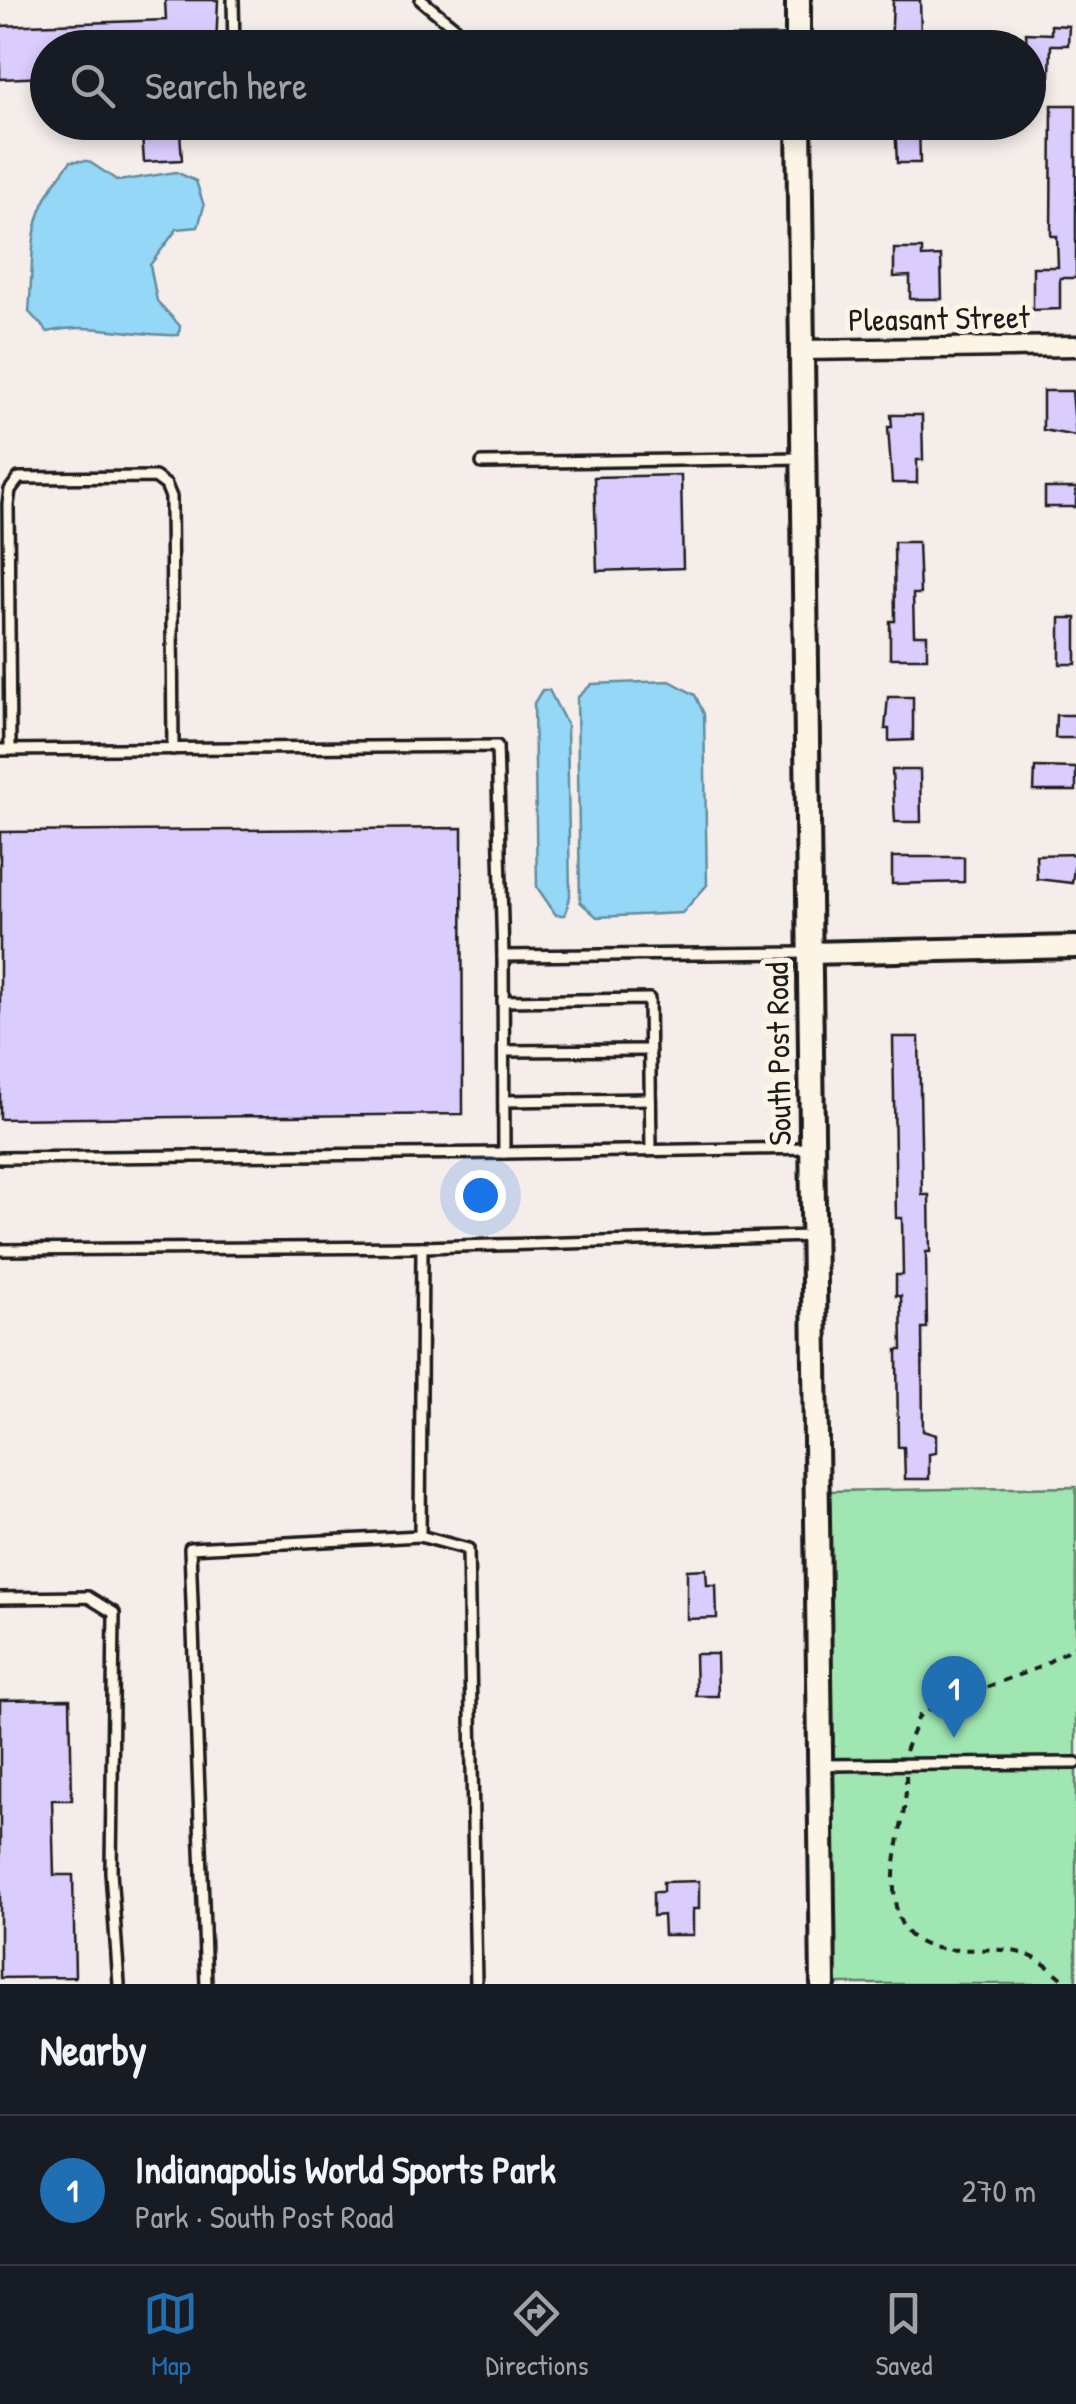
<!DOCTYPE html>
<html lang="en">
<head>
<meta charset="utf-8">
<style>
	body { margin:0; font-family:"Patrick Hand",sans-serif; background:#242831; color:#f1f3f6 }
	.you { position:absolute; left:480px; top:1195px; width:35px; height:35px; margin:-25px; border:8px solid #fff; border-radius:50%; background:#1a73e8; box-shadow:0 0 0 15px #1a73e833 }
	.badge { display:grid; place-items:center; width:65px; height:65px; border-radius:50%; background:#1f6fb2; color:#fff; font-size:32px; font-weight:700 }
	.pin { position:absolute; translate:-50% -82px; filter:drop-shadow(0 2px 5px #0008) }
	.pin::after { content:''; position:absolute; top:52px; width:35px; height:30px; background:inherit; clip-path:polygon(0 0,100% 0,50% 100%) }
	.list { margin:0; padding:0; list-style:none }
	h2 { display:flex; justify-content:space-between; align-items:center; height:130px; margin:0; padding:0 40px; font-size:42px }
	h2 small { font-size:32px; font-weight:400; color:#9ea1a6 }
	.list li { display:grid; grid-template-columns:65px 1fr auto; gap:30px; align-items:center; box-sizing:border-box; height:150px; padding:0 40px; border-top:2px solid #363941 }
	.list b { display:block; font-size:38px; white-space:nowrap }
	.list p { margin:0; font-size:32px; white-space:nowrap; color:#9ea1a6 }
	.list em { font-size:32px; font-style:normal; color:#9ea1a6 }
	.icon { flex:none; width:55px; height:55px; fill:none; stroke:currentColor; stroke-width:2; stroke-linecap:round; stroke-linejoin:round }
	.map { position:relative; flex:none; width:1076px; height:1984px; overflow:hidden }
	.search { position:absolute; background:#171b24; box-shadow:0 5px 15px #0003; left:30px; right:30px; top:30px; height:110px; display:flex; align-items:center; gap:25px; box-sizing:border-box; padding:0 35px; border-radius:55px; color:#9ea1a6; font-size:38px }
	.sheet { height:280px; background:#171b24 }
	nav { display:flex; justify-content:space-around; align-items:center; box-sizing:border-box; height:140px; border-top:2px solid #363941; background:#171b24; font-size:28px; color:#9ea1a6 }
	nav a { display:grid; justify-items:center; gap:5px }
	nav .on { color:#1f6fb2 }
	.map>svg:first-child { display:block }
</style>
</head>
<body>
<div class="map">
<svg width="1076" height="1984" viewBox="0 0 1076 1984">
	<rect width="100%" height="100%" fill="#f5edea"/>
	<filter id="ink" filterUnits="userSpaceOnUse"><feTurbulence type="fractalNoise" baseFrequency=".01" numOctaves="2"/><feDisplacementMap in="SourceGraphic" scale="20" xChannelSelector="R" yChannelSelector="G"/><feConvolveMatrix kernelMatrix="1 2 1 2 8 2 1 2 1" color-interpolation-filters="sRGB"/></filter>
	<g filter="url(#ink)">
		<path fill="#9fe6b2" stroke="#5e8167" stroke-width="2.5" d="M1076 1487V1984H836L826 1491Z"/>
		<g fill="#94d7f6" stroke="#648c9f" stroke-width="2.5">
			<path d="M71 161H88L118 181 176 172 196 181 204 206 198 227 177 229 150 265 157 301 180 326 179 335C134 337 92 321 48 332L29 312C35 245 25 216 71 161Z"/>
			<path d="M670 681 695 695 704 714 707 885 682 913 597 917 580 902 577 698 592 684Z"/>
			<path d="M542 690H549L567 725 570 896 565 915H556L537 887 534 703Z"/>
		</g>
		<g fill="#dbccfe" stroke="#1c1c1c" stroke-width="2.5">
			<path d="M165 0H218L216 48H48V77L0 79V26L166 20Z"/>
			<path d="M893 0H920L921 34H935L936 48H891Z"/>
			<path d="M1051 25 1069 26 1068 45H1051L1050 76 1028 75 1026 33 1051 34Z"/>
			<path d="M1052 105H1076V278H1060V309L1033 310V267H1058L1057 236H1051Z"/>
			<path d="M895 122H919L920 163H897Z"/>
			<path d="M180 132 182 160 144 162 142 135Z"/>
			<path d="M894 249H922V257L941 256 942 299H910V276L894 277Z"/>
			<path d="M1043 391H1072L1076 436 1043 430Z"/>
			<path d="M891 415H922L923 460H917V483H892L888 427H892Z"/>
			<path d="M681 475 683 568 597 571 594 477Z"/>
			<rect x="1045" y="488" width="31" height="19"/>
			<path d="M894 542H918L920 594H913L914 635H927V658H890V621H895Z"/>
			<rect x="1060" y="618" width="16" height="46"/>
			<path d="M888 697H913V740L889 741V729H885Z"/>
			<path d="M1056 715H1076V738H1055Z"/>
			<path d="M1035 767 1076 768V791H1034Z"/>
			<path d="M892 770H920L921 822H895Z"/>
			<path d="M462 828 463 1114 0 1119V832Z"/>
			<path d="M1076 854 1072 883 1037 879 1036 855Z"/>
			<path d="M892 857H964V882L892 884Z"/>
			<path d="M893 1037H919L922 1195H929L930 1252H926L927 1328H922L923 1431 936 1435V1453L929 1454V1479H905L904 1447H898L897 1350H902L901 1296H896V1275H903L902 1218H896Z"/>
			<path d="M706 1569 707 1585H716L717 1618 687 1619V1570Z"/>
			<path d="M695 1654H717L718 1696H696Z"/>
			<path d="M70 1699 72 1800H52L54 1875H73L75 1977 0 1978V1700Z"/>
			<path d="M699 1881V1909H693V1935H664L663 1915 653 1916V1892H663V1882Z"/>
		</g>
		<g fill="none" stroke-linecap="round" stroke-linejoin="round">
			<defs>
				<g id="service">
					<path d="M233 0 234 48"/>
					<path d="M421 0 476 45 796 42"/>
					<path d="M482 463 804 458"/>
					<path d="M0 750 497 746 503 956"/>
					<path d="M10 750 8 504 10 490 19 478 155 477 166 485 171 497 173 749"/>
					<path d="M808 953 503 956 504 1153 810 1148"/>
					<path d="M503 1001 649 999 651 1150"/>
					<path d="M504 1051 649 1050"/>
					<path d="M504 1101 650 1099"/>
					<path d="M0 1158 504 1153"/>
					<path d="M0 1250 422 1247 811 1236"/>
					<path d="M420 1536 468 1549 476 1984"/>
					<path d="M0 1598 88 1597 114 1613 111 1872 119 1984"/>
					<path d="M823 1765 1076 1763"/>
					<path d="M206 1984 190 1548 420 1536 422 1247"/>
				</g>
				<path id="minor" d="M802 350 1076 346"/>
				<path id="tertiary" d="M808 953 1076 947"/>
				<g id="secondary">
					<path d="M798 0V48"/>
					<path d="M799 122 823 1984"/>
				</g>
			</defs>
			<use href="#service" stroke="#1c1c1c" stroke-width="16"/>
			<use href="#minor" stroke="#1c1c1c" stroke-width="25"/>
			<use href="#tertiary" stroke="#1c1c1c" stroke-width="28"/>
			<use href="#secondary" stroke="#1c1c1c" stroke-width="30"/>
			<g stroke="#1c1c1c" stroke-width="4" stroke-dasharray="8 8" stroke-linecap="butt">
				<path d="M905 1751 919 1716 933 1707 1040 1667 1076 1645"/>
				<path d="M906 1775C908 1814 892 1852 894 1889 898 1978 973 1938 1025 1954 1041 1959 1056 1973 1069 1984"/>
			</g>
			<use href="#service" stroke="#fcf5e5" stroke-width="9"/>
			<use href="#minor" stroke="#fcf5e5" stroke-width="18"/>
			<use href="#tertiary" stroke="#fcf5e5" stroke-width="20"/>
			<use href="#secondary" stroke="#fcf5e5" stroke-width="22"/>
		</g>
	</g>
	<g text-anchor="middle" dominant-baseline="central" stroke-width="10" stroke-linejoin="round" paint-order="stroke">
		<g font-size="32" fill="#1c1c1c" stroke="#fcf5e5">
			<text transform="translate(939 318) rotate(-1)">Pleasant Street</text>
			<text transform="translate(778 1054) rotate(-91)">South Post Road</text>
		</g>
	</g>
</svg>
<div class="you"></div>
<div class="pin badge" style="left:954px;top:1738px">1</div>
<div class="search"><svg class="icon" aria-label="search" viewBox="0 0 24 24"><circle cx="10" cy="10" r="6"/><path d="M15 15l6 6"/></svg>Search here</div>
</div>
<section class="sheet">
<h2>Nearby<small></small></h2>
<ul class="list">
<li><span class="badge">1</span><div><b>Indianapolis World Sports Park</b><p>Park · South Post Road</p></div><em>270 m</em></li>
</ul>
</section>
<nav>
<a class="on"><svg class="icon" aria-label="map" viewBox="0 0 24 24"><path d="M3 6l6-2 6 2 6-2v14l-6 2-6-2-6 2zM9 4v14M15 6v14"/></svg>Map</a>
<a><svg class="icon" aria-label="directions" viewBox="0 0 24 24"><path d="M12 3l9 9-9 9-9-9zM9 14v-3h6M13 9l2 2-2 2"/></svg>Directions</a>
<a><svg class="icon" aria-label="saved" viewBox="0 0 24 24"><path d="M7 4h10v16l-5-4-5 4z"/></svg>Saved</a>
</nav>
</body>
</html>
